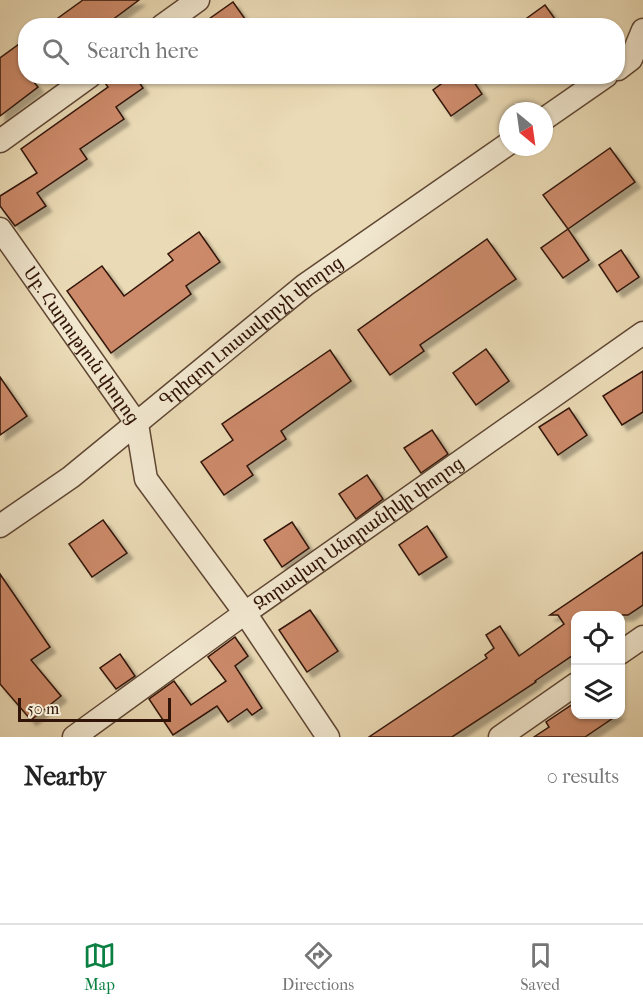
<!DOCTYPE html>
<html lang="en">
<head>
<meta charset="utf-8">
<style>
	body { margin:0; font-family:"IM FELL French Canon","Noto Serif Armenian",serif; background:#f6f6f6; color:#222 }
	.controls { position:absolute; right:18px; bottom:18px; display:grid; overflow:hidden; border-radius:12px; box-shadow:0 2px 4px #0004 }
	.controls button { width:54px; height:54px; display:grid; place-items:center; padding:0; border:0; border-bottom:2px solid #e0e0e0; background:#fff; color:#222; font:30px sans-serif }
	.compass { position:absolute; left:499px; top:102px; width:54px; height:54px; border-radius:50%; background:#fff; box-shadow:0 2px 4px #0004; rotate:151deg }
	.scale { position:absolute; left:18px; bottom:15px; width:153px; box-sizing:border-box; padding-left:6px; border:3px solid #311408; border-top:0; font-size:16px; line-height:21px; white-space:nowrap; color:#311408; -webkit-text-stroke:4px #f1e7cf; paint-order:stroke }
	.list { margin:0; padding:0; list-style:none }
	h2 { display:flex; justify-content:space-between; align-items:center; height:78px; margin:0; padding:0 24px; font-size:26px }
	h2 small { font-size:20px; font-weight:400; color:#767676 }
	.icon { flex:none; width:33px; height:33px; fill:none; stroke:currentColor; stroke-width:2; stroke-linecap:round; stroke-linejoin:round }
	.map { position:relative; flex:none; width:643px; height:737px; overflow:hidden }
	.search { position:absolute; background:#fff; box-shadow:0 2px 4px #0004; left:18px; right:18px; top:18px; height:66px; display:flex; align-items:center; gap:15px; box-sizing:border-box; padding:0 21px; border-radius:24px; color:#767676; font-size:22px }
	.sheet { height:186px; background:#fff }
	nav { display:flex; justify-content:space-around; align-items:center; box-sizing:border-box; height:84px; border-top:2px solid #e0e0e0; background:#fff; font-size:16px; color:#767676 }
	nav a { display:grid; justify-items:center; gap:3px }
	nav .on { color:#0b8043 }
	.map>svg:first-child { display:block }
</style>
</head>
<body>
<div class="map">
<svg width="643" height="737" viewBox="0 0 643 737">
	<defs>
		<filter id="shadow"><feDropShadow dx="5.5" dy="5.5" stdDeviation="1.5" flood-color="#0004"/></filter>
	</defs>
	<rect width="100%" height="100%" fill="#eadab5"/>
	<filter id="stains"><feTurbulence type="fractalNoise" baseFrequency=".00333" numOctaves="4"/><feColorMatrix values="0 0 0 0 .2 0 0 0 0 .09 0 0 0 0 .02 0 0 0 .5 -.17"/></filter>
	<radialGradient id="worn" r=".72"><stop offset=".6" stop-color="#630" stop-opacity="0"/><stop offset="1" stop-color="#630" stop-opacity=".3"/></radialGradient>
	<g fill="#cc8a6a" stroke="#311408" stroke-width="1.5" filter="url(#shadow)">
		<path d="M83 0H139L104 26H47Z"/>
		<path d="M233 2 250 26H199Z"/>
		<path d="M545 5 560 26H516Z"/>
		<path d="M26 39V76H29L38 87 0 116V58Z"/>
		<path d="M103 76H135L143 88 116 107 124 119 80 149 87 159 37 193 46 206 15 226 0 206V196L37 173 21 149 108 87 103 80Z"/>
		<path d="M452 76H470L482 94 451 116 433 90Z"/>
		<path d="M610 148 635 182 568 229 543 195Z"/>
		<path d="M568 229 589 260 563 278 541 248Z"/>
		<path d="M199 232 220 262 186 286 191 294 111 353 67 291 102 266 124 296 173 260 168 254Z"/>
		<path d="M487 239 516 279 420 345 424 351 390 375 358 330Z"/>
		<path d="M621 250 639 277 617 292 599 265Z"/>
		<path d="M486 349 509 381 476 405 453 373Z"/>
		<path d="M330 350 351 381 281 431 286 439 247 466 253 475 224 495 201 462 233 440 222 424Z"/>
		<path d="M643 371V412L622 425 603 396Z"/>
		<path d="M0 377 27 416 0 435Z"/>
		<path d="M569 408 587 435 558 455 539 427Z"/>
		<path d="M432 430 448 454 421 473 404 448Z"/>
		<path d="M367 475 383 499 356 519 339 494Z"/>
		<path d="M103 520 127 553 92 577 69 544Z"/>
		<path d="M292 522 309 548 282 567 264 540Z"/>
		<path d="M427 526 447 557 419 575 399 545Z"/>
		<path d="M643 552V605L628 615H576V653L535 681 536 682 452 737H369L487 658 485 655 494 648 486 635 500 626 519 656 564 624 558 615H550Z"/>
		<path d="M0 574 50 647 31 660 61 696 31 720 0 684Z"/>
		<path d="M310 610 338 651 307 672 279 630Z"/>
		<path d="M235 637 248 656 235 666 262 708 252 715 247 709 228 722 217 706 173 735 149 699 174 681 191 705 226 681 208 657Z"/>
		<path d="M120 654 135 676 116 689 100 668Z"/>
		<path d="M576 702V714H619L585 737H534L549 727 546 722Z"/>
	</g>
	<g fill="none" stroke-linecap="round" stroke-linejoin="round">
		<defs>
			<g id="minor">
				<path d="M162 26 198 0"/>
				<path d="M618 69 631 59 643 30"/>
				<path d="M544 119 606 76"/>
				<path d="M0 141 90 76"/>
				<path id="s1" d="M0 229 137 424 146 479 245 613 328 737"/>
				<path id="s2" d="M0 526 71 477 305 285 508 144"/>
				<path d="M620 653 643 637"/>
				<path id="s3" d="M74 737 245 613 643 333"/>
				<path d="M500 737 576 684"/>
			</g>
		</defs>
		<use href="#minor" stroke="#5f4633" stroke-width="25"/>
		<use href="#minor" stroke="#f1e7cf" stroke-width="22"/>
	</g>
	<g text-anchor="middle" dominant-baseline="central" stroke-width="4.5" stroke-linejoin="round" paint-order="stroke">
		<g font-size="18" fill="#311408" stroke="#f1e7cf">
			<text stroke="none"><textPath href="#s2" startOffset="318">Գրիգոր Լուսավորչի փողոց</textPath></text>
			<text stroke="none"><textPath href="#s1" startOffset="142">Սբ. Հարություն փողոց</textPath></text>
			<text stroke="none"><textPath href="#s3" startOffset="350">Զորավար Անդրանիկի փողոց</textPath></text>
		</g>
	</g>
	<rect width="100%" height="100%" filter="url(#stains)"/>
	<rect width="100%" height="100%" fill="url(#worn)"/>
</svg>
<div class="controls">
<button><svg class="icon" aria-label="locate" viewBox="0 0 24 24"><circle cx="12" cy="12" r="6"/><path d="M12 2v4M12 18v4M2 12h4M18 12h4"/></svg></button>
<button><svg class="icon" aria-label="layers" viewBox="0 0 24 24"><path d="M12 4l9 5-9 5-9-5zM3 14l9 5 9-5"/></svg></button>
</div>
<svg class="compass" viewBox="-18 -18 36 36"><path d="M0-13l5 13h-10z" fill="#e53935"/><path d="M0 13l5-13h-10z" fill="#767676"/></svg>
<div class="scale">50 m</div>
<div class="search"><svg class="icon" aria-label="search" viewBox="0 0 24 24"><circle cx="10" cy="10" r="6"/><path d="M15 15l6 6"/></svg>Search here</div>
</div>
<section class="sheet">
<h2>Nearby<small>0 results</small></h2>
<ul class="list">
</ul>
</section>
<nav>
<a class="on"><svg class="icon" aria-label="map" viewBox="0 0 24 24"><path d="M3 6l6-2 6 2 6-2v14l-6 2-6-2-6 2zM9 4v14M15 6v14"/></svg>Map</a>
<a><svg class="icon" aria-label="directions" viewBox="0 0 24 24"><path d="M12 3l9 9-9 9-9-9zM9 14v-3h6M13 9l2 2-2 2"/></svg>Directions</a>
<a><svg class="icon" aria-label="saved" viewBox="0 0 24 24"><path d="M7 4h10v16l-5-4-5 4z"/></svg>Saved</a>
</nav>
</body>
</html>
